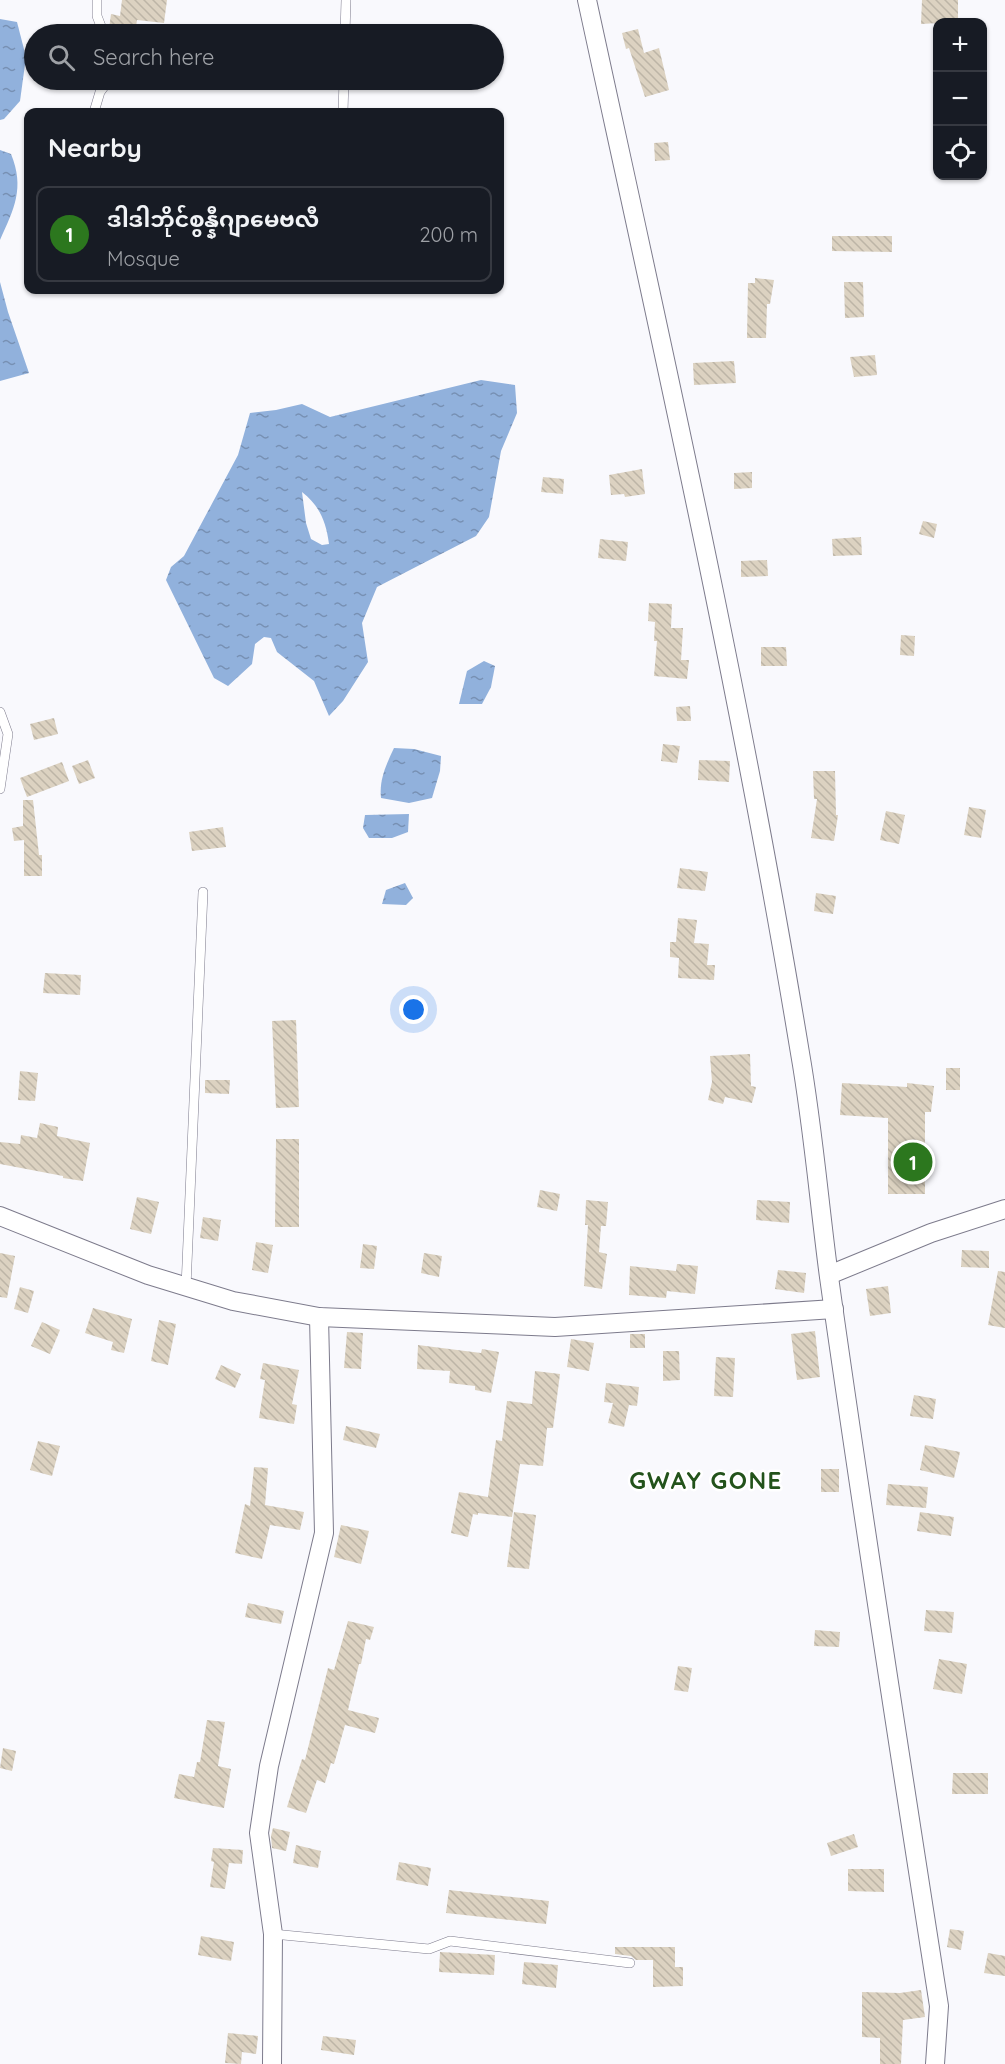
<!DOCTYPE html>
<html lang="en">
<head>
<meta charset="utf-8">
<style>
	body { margin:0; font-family:Quicksand,"Noto Sans Myanmar",sans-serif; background:#242831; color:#f1f3f6 }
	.controls { position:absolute; right:18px; top:18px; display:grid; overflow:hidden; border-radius:12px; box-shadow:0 2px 4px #0004 }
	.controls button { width:54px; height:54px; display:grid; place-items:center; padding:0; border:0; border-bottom:2px solid #363941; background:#171b24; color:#f1f3f6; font:30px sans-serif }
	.you { position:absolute; left:414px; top:1010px; width:21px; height:21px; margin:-15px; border:4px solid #fff; border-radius:50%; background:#1a73e8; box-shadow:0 0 0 9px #1a73e833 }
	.badge { display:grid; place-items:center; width:39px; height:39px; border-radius:50%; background:#2c771e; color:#fff; font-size:20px; font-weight:700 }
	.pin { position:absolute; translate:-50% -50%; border:3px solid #fff; box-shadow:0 2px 6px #0006 }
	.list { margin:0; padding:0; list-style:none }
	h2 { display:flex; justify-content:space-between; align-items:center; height:78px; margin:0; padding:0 24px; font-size:26px }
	h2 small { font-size:20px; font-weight:400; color:#9ea1a6 }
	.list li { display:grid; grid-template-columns:39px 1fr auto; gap:18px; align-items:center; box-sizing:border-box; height:96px; margin:0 12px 12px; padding:0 12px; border:2px solid #363941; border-radius:12px }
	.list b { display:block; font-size:22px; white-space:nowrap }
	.list p { margin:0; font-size:20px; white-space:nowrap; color:#9ea1a6 }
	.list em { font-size:20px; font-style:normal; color:#9ea1a6 }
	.icon { flex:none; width:33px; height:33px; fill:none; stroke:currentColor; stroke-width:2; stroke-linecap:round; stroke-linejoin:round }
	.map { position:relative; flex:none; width:1005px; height:2064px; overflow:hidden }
	.search { position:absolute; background:#171b24; box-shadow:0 2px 4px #0004; left:24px; top:24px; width:480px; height:66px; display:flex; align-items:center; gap:15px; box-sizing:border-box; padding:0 21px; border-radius:33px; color:#9ea1a6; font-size:22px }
	.panel { position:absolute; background:#171b24; box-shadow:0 2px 4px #0004; left:24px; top:108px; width:480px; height:186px; border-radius:12px }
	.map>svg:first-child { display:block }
</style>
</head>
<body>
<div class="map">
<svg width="1005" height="2064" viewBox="0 0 1005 2064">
	<defs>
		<pattern id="water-ripples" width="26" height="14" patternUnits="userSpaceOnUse" patternTransform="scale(1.5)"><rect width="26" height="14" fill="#91b1dc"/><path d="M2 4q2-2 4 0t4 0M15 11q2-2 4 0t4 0" fill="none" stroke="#7790b3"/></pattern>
		<pattern id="building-back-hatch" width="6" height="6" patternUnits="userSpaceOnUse" patternTransform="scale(1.5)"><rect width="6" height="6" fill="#dcd2c1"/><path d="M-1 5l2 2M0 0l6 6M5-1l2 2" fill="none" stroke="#bdb5a6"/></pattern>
	</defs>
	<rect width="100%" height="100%" fill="#f9f9fd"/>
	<g fill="url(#water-ripples)" fill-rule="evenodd">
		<path d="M0 19 17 22 26 57 20 101 4 119 0 120Z"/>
		<path d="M0 150 11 154C25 188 14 209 0 240Z"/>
		<path d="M0 282 8 312 29 373 0 381Z"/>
		<path d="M481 380 515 385 517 413 501 451 489 517 476 536 377 587 362 623 368 662 343 701 329 716 314 681 277 652 271 638 264 637 255 644 252 664 228 686 214 678 166 580 171 567 184 556 238 455 250 413 276 410 302 404 330 417ZM302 492C320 506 326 522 329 544L322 545 311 539 306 523Z"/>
		<path d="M484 661 495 666 491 687 482 704H459L467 671Z"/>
		<path d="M394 748 414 749 441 756 440 771 432 798 409 803 381 798C379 780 386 765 394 748Z"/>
		<path d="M409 814 408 832 392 838H369L363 828 365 815Z"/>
		<path d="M405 883 413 898 406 905 382 904 386 890Z"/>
	</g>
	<g fill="url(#building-back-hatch)">
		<path d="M122 0H167L164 23 137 20 135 33 109 29 111 14 120 16Z"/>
		<path d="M922 0H958V22L921 24Z"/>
		<path d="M638 29 644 53 659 48 669 90 645 97 629 48 626 49 622 33Z"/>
		<path d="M668 142 670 160 655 161 654 143Z"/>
		<path d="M832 236H892V252L832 251Z"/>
		<path d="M755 278 774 280 770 304H767L766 338H747L748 283H755Z"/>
		<path d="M844 282H863L864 317 845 318Z"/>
		<path d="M875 355 877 375 854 377 850 357Z"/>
		<path d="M734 361 736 383 694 385 693 363Z"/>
		<path d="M642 469 645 494 625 497 624 494 611 495 609 475Z"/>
		<path d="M752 472V488L734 489V473Z"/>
		<path d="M543 477 564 479 563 494 541 492Z"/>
		<path d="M923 521 937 524 934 538 919 534Z"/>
		<path d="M861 537 862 555 833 556 832 539Z"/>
		<path d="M600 539 628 542 626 561 598 558Z"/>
		<path d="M767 560 768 576 741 577V561Z"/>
		<path d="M649 603 672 604 671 628H683L681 660H689L687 679 654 676 657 641H654L655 622 648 621Z"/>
		<path d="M901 635 915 636 914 656 900 655Z"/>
		<path d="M761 647H786L787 666H761Z"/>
		<path d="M690 706 691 721H677L676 707Z"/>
		<path d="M54 718 58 734 34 740 30 724Z"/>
		<path d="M663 744 680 746 677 763 661 761Z"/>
		<path d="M88 760 95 778 79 784 72 766Z"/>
		<path d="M699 760 730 761 729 782 698 780Z"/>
		<path d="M62 762 69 781 27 797 20 778Z"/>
		<path d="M813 771H835L836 815H838L834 841 811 838 817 799H814Z"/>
		<path d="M23 800H33L39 855H42V876H24V840L14 841 12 828 23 826Z"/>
		<path d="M969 807 986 810 981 838 964 835Z"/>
		<path d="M886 811 905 815 899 844 880 840Z"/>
		<path d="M223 827 226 847 192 851 189 832Z"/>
		<path d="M680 868 708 872 705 891 677 888Z"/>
		<path d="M816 893 836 896 833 914 814 911Z"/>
		<path d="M678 918 697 920 694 943 709 944 707 965H715L714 980 678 978 679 958 670 957V942H676Z"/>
		<path d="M45 973 81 975 80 995 43 993Z"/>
		<path d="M296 1020 299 1107 276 1108 272 1021Z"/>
		<path d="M750 1054 751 1086 756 1087 752 1103 725 1097 723 1104 708 1100 712 1082 710 1056Z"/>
		<rect x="946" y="1068" width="14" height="22"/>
		<path d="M20 1071 38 1073 35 1101 18 1100Z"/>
		<path d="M205 1080H230L229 1094 205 1093Z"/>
		<path d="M842 1083 907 1087V1083L934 1086 931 1112H925V1194H888V1118L840 1115Z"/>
		<path d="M40 1123 58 1127 57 1136 90 1143 83 1181 63 1178V1176L0 1164V1142L20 1144 21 1135 37 1138Z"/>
		<path d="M276 1139H299V1227H275Z"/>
		<path d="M540 1190 560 1194 557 1211 537 1207Z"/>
		<path d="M137 1197 159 1202 151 1234 130 1229Z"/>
		<path d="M586 1200 608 1202 606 1226H601L599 1252 607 1254 602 1289 584 1286 588 1225H585Z"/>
		<path d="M757 1200 790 1202 789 1223 756 1220Z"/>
		<path d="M203 1217 221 1220 218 1241 200 1238Z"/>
		<path d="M256 1242 273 1245 268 1273 252 1270Z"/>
		<path d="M363 1244 377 1246 374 1269 360 1268Z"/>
		<path d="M962 1250 989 1251V1268L961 1267Z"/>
		<path d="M0 1253 15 1256 7 1298 0 1297Z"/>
		<path d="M424 1253 442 1256 439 1277 421 1273Z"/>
		<path d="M677 1264 698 1266 695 1294 667 1291 666 1298 629 1295 630 1266 676 1271Z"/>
		<path d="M778 1270 806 1273 804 1293 775 1289Z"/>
		<path d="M998 1271 1005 1272V1328L988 1325Z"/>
		<path d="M888 1286 891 1313 870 1316 866 1289Z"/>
		<path d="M20 1287 34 1291 28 1313 14 1309Z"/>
		<path d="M93 1308 132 1319 124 1353 111 1350 113 1342 85 1333Z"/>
		<path d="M159 1320 176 1324 168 1365 151 1361Z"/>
		<path d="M42 1322 60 1330 50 1354 31 1346Z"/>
		<path d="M815 1331 820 1377 797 1380 791 1334Z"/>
		<path d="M347 1332 363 1333 361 1369 344 1368Z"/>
		<rect x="630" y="1334" width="15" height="14"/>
		<path d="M571 1339 594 1343 589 1371 567 1367Z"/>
		<path d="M418 1345 481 1353 482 1349 499 1352 491 1393 475 1390V1386L449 1383 450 1371 417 1369Z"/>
		<path d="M663 1351H679L680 1380 663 1381Z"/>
		<path d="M716 1357 735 1358 733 1397 714 1396Z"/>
		<path d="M263 1363 299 1370 292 1404 297 1405 294 1424 259 1418 265 1380 260 1379Z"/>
		<path d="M221 1365 241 1374 235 1388 215 1379Z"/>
		<path d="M535 1371 560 1374 553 1428H547L543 1466 520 1464 512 1517 478 1513V1515L473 1514 468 1537 451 1533 459 1492 488 1497 496 1440 502 1441 507 1401 532 1404Z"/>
		<path d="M606 1383 639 1387 637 1406 629 1405 624 1427 608 1423 613 1403 604 1402Z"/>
		<path d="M914 1395 936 1399 933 1419 910 1416Z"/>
		<path d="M346 1426 380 1434 376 1448 343 1440Z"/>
		<path d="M38 1441 60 1446 52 1476 30 1470Z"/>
		<path d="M925 1445 960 1452 954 1478 920 1470Z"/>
		<path d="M254 1467 268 1468 265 1505 304 1512 300 1530 270 1525 262 1559 235 1553 245 1504 250 1506Z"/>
		<rect x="821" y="1469" width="18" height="23"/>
		<path d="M888 1484 928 1487 926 1508 886 1505Z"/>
		<path d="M514 1512 536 1515 529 1569 507 1567Z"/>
		<path d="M920 1512 954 1517 951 1536 917 1531Z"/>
		<path d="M341 1525 369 1531 361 1564 334 1557Z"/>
		<path d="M248 1603 284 1611 281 1624 245 1617Z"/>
		<path d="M926 1610 954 1612 952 1633 924 1631Z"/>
		<path d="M348 1621 374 1627 370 1640 366 1639 361 1664H359L348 1710 379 1718 375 1733 345 1725 334 1764 331 1763 325 1783 317 1780 306 1813 287 1807 302 1759 305 1760 328 1668 334 1670Z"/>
		<path d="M815 1630 840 1632 839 1647 814 1646Z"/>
		<path d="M939 1659 967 1664 962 1694 933 1689Z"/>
		<path d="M678 1666 692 1668 688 1692 674 1690Z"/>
		<path d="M207 1720 225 1722 218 1766 231 1769 224 1808 174 1798 179 1774 194 1777 197 1762H200Z"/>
		<path d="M3 1748 16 1751 12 1771 0 1768Z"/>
		<path d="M953 1773H988V1794H952Z"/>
		<path d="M273 1828 290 1832 286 1851 272 1848 271 1836Z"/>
		<path d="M854 1834 858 1847 831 1856 827 1843Z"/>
		<path d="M296 1845 321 1851 318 1868 293 1863Z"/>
		<path d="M213 1848 243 1850 242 1864 229 1863 225 1889 210 1887 214 1862 211 1861Z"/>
		<path d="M399 1862 431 1868 428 1886 396 1880Z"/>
		<path d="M848 1869H884V1892L848 1891Z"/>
		<path d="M449 1890 549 1901 546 1924 446 1913Z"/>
		<path d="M950 1929 964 1931 961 1950 947 1947Z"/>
		<path d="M201 1936 234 1942 231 1961 198 1955Z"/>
		<path d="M615 1947H675V1967H683V1986L653 1987V1960H636L631 1956 615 1954Z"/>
		<path d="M440 1952 495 1955 494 1975 439 1972Z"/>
		<path d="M988 1953 1005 1956V1976L984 1973Z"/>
		<path d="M524 1962 558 1965 556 1988 522 1984Z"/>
		<path d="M921 1990 925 2017 903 2020 901 2064H880V2038L862 2037V1992L900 1993Z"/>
		<path d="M228 2033 258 2036 256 2054 242 2052 241 2064 225 2063Z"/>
		<path d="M323 2036 356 2040 354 2055 321 2050Z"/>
	</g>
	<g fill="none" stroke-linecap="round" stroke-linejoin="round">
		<defs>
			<g id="service">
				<path d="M97 0V16L104 34"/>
				<path d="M345 34 346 0"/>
				<path d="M94 112 100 92 109 80"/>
				<path d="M343 112 344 80"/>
				<path d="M0 712 8 734 0 789"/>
				<path d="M186 1287 203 892"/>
				<path d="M273 1934 429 1949 450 1941 630 1963"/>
			</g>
			<g id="minor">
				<path d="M587 0C663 350 742 700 800 1053 813 1127 819 1202 829 1277 863 1520 901 1763 939 2006L935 2064"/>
				<path d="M0 1216 148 1275 233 1301 319 1317 555 1327 834 1309"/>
				<path d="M829 1275 931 1233 1005 1209"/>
				<path d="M272 2064 273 1934 259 1833 269 1766 324 1533 319 1317"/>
			</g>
		</defs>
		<use href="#service" stroke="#7d7b8c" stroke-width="10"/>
		<use href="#minor" stroke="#7d7b8c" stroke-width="20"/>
		<use href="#service" stroke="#fff" stroke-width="9"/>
		<use href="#minor" stroke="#fff" stroke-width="18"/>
	</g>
	<g text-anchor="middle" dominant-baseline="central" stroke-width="5" stroke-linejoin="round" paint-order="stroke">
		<g font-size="24" font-weight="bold" letter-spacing="1.5" fill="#23531b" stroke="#fff">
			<text x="706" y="1480">GWAY GONE</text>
		</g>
	</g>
</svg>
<div class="controls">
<button>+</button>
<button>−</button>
<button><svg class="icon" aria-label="locate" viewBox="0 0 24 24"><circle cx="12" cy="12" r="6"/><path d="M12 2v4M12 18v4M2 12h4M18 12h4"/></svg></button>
</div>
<div class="you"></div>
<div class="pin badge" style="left:913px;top:1162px">1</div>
<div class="search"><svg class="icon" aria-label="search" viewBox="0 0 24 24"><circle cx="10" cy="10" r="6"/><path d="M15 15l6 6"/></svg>Search here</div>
<section class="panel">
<h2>Nearby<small></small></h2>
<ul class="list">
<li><span class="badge">1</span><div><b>ဒါဒါဘိုင်စွန္နီဂျာမေဗလီ</b><p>Mosque</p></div><em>200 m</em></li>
</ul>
</section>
</div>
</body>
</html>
